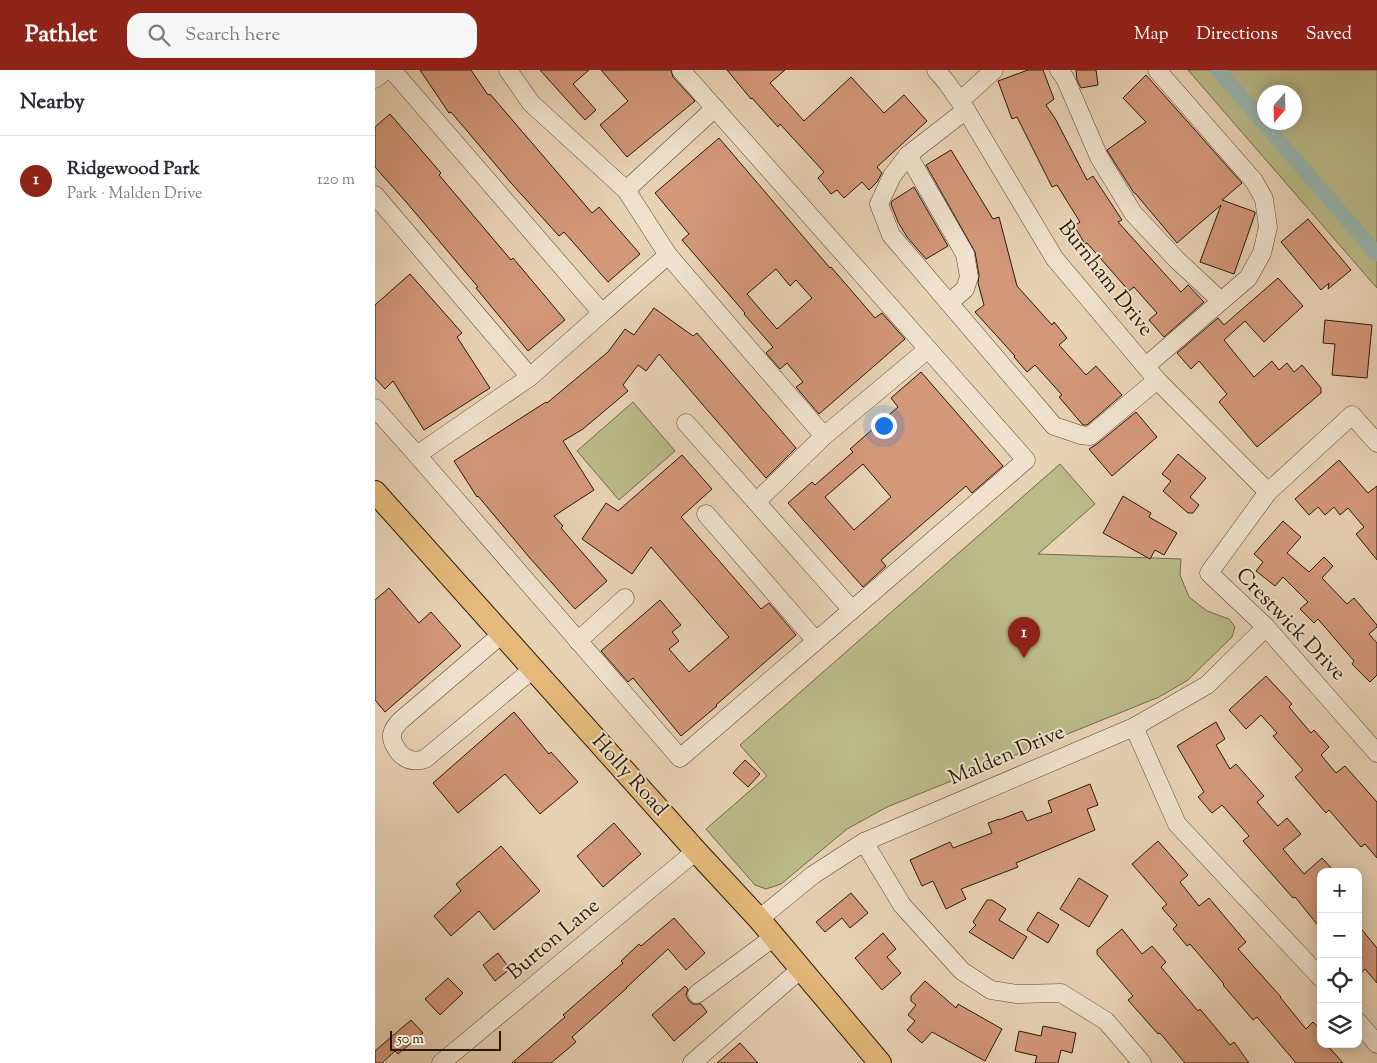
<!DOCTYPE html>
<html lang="en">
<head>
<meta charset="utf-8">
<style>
	body { margin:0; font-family:"Sorts Mill Goudy",serif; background:#f7f7f7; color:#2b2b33 }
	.controls { position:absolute; right:15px; bottom:15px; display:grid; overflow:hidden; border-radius:10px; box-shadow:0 2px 12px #0003 }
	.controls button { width:45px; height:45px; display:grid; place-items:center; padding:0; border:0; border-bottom:1px solid #e1e1e2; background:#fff; color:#2b2b33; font:25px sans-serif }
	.compass { position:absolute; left:882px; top:15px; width:45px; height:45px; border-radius:50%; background:#fff; box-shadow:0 2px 12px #0003; rotate:200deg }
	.scale { position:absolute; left:15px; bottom:12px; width:111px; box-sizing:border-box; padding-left:5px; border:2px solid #291a06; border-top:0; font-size:14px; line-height:18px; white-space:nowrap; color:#291a06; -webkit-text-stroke:4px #f0e2ce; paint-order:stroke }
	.you { position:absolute; left:508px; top:355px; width:18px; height:18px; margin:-12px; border:4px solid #fff; border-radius:50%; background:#1a73e8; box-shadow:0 0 0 8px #1a73e833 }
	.badge { display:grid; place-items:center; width:32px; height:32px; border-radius:50%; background:#8f2418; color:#fff; font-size:16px; font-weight:700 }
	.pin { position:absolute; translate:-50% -41px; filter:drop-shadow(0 1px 2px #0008) }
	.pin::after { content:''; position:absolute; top:26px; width:18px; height:15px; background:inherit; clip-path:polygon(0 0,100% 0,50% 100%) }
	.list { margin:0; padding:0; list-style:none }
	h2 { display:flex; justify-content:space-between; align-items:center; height:65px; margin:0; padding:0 20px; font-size:21px }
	h2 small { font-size:16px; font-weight:400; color:#7c7c81 }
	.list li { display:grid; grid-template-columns:32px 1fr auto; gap:15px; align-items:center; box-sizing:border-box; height:90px; padding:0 20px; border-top:1px solid #e1e1e2 }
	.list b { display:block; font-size:19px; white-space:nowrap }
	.list p { margin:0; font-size:16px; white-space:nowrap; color:#7c7c81 }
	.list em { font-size:16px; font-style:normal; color:#7c7c81 }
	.icon { flex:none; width:28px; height:28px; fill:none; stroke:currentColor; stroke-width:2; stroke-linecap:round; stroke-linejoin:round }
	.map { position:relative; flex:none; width:1002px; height:993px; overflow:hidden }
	header { display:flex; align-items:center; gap:30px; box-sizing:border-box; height:70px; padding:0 25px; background:#8f2418; color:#fff }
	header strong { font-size:24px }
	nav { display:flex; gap:28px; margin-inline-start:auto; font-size:18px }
	.search { width:350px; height:45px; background:#f7f7f7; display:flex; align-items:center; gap:12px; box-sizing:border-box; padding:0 18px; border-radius:15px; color:#7c7c81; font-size:19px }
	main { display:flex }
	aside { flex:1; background:#fff }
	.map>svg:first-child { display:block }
</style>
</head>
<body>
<header>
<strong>Pathlet</strong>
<div class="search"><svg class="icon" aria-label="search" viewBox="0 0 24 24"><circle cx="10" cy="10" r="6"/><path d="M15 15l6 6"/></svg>Search here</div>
<nav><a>Map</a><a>Directions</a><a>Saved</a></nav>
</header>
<main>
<aside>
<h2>Nearby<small></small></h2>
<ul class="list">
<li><span class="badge">1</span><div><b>Ridgewood Park</b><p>Park · Malden Drive</p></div><em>120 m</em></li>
</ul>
</aside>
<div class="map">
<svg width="1002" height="993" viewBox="0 0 1002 993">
	<rect width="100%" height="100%" fill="#e8d2b4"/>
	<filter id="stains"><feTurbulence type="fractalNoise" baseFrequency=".004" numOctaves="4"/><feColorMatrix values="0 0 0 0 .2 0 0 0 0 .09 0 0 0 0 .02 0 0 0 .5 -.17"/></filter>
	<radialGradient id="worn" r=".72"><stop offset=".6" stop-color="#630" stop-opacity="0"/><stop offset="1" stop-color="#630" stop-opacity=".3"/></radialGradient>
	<g fill="#bbba89" stroke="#726a48" fill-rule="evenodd">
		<path d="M813 0H1002V218L988 202ZM889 22H919V52H889Z"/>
		<path d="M258 332 300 381 244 430 202 381Z"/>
		<path d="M685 394 720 434 663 484 806 489 805 505 814 527 832 541 854 549 860 557 857 567 813 610 784 627 512 737 472 759 406 814 391 819 380 815 331 759 392 706 365 675Z"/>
	</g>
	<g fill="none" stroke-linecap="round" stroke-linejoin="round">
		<path stroke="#97b7b1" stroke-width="15" d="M843 0 1002 184"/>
	</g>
	<g fill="#d3977a" stroke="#291a06" fill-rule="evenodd">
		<path d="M45 0H96L113 25 115 24 217 143 224 137 265 184 233 212 189 162 184 166 137 114 76 42 74 43Z"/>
		<path d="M165 0H214L198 14 221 40 210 50Z"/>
		<path d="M226 0H296L298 7 320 31 252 87 225 55 253 31Z"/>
		<path d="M352 0H410L395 13 429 51 476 7 509 43 529 25 552 51 502 97 507 103 502 112 494 120 487 112 469 128 462 120 456 124 443 108 449 102 405 54 403 57 377 28 376 29Z"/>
		<path d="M653 0H668L679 29 671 35 681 50 712 110 718 106 747 150 743 152 806 222 813 215 829 232 789 267 774 250 782 243 759 217 754 221 712 173 710 174 699 156 705 152 682 115 677 117 642 47 637 49 623 11Z"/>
		<path d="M701 0H721L723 15 706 18 702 10Z"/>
		<path d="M771 5 867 113 847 130 880 142V144L859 204 825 192 846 135 802 173 760 123H759L733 82 732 80 771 52 748 28Z"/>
		<path d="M15 44 66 103 64 105 136 190 138 188 190 250 153 281 101 218 103 217 32 133 0 97V57Z"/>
		<path d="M344 68 455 198 456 197 500 248 507 243 530 269 444 344 421 317 428 312 412 293 405 299 391 283 398 277 369 244 370 243 307 170 314 164 280 123ZM401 199 415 216 421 210 437 228 402 259 372 224Z"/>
		<path d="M576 80 618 149 624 147 642 216 677 255 679 252 692 268 684 275 711 305 721 296 747 325 712 355H708L684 327 687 325 660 295 652 302 639 287 640 286 600 242 609 235 603 213 604 205 600 182 551 95Z"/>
		<path d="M539 117 573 176 551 189 532 167 523 152 516 134 517 131Z"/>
		<path d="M933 149 976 200 953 219 954 213 946 220 906 172Z"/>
		<path d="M35 204 87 263 82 267 115 318 49 360 18 311 10 319 0 308V235Z"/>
		<path d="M903 208 928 236 889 272 870 251 849 270 879 307 897 291 904 300 912 293 919 302 927 295 946 318V323L882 377 844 332 852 324 824 291 816 299 802 283 843 248 849 255Z"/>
		<path d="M279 238 318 266 322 263 421 378 391 408 284 284 271 301 263 295 248 315 253 321 208 359 188 371 219 420 179 446 188 456 186 458 232 511 200 539 154 487 103 426 102 427 79 391 171 332 172 333 233 282 250 259 259 265Z"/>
		<path d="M950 250 997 255 992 308 957 305 960 274 948 273Z"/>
		<path d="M546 302 628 396 597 423 591 416 506 490 511 496 488 517 413 433 437 412 440 415 478 382 475 379 523 337 516 328ZM488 394 516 427 479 460 450 427Z"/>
		<path d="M761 342 782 367 737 406 714 379 722 374Z"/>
		<path d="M803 384 831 408 815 427 824 435 818 443H813L788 421 796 411 787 404Z"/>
		<path d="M307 385 337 419 306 447 386 539 394 533 421 565 341 635 342 636 306 666 258 608 253 612 226 581 285 530 306 555 297 562 304 571 294 579 314 602 354 567 276 477 257 504 207 469 231 433 243 441Z"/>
		<path d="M964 390 993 423 1002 416V490L981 464 989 457 973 438 965 445 959 437 950 445 943 437 934 445 920 429Z"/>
		<path d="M748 426 776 443 774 447 802 463 789 485 780 480 775 489 728 463Z"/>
		<path d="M908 451 926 467 912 483 934 502 949 487 958 496 947 508 972 534 979 528 1002 555V557L994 564 1002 573V605L995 612 977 594 979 591 943 549 939 553 925 539 933 532 908 507 900 516 881 501 888 492 879 484Z"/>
		<path d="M14 518 44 553 56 542 86 576 10 642 0 630V530Z"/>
		<path d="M891 606 917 634 914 637 936 663 939 660 954 677 946 685 961 703 970 696 1002 732V788L990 774 986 777 954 740 951 743 920 707 928 700 898 666 902 663 886 645 871 659 854 640Z"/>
		<path d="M139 642 174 684 176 682 203 712 165 744 130 704 83 743 58 713Z"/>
		<path d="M841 652 850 669 841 675 855 699 861 694 889 726 882 732 903 756 912 748 926 764 908 779 929 804 947 788 960 802H946V859L920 827 918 828 868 771 874 766 847 735 837 743 823 727 829 722 802 676Z"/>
		<path d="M370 690 385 704 373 717 358 703Z"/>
		<path d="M715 714 723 735 712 739 720 760 641 793 643 797 586 819 591 829 571 839 558 811 547 816 535 790 575 772 578 778 617 763 613 753 624 749V750L647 741 652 751 677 742 673 731Z"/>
		<path d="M239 753 266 784 228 817 202 786Z"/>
		<path d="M783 771 813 805 805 812 824 836 834 828 871 872 863 879 906 927H905L931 959 938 952 946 960 942 964 946 968V974H951L968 993H921L882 947 878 950 848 915 849 914 815 874 812 876 798 859 802 855 787 838 792 834 757 794Z"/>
		<path d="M126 776 165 821 119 860 104 841 76 866 59 846 86 821 81 814Z"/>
		<path d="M704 808 733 826 714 857 685 839Z"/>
		<path d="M476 823 493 843 475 858 467 848 450 862 441 852Z"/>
		<path d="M612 830H617L631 839 624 850 652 867 638 889 594 862 601 855 598 852Z"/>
		<path d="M663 842 684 855 673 873 652 860Z"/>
		<path d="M299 848 330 883 311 900 293 879 251 918H252L197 967 201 972 176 993H137L190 947 188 945 248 893 246 891 264 874 266 876Z"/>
		<path d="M983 855 1002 878V913L990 899 983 905Z"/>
		<path d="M747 859 767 884 777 876 791 892 786 897 823 941 825 939 855 975 859 972 874 993H810L785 963 783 964 753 930 758 926 722 884V880Z"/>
		<path d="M508 863 521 879 512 887 526 903 507 920 480 888Z"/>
		<path d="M123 883 135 899 120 911 108 895Z"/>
		<path d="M73 908 88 923 65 945 50 929Z"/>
		<path d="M550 911 581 938 583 934 627 959 610 991 557 962 547 973 532 960 540 951 533 945 541 935 536 931V926Z"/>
		<path d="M310 916 313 919 311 925 314 931 318 934H326L332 942 299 971 277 945Z"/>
		<path d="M36 950 48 963 23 984 20 981 7 993H0V981Z"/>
		<path d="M668 956 701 963 697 983 686 980 683 993H660L662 986 640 981 644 961 666 966Z"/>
		<path d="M365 973 383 993H342Z"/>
	</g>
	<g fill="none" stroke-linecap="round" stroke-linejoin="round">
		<defs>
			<g id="minor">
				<path d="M17 0 227 243 293 185 449 366 553 279 651 390 477 540 311 353"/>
				<path d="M133 0 156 33 251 120 293 185"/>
				<path d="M306 0 553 279"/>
				<path d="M561 0 572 13 591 40 680 189 782 310 893 422"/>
				<path d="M684 0 690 8 724 87 758 143 802 190 846 231"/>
				<path d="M0 9 11 0"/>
				<path d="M585 31 619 0"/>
				<path d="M591 40 533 85 517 106 504 134 516 165 679 356 706 365 715 366 782 310"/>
				<path d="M533 85 590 184 594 207 590 219 574 233"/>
				<path d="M251 120 340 38"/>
				<path d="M0 125 155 307"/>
				<path d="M771 296 873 208 887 183 893 157 889 129 879 111 782 0"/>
				<path d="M0 338 42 385 155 307 227 243"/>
				<path d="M1002 373 977 345 893 422 834 503 891 557 1002 683"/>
				<path d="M42 385 305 688 477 540"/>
				<path d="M381 432 449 366"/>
				<path d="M331 444 441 571"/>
				<path d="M127 564 25 651C22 655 17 659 17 665 16 672 24 685 31 688 36 691 44 691 50 689L158 599"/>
				<path d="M203 571 250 528"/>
				<path d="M759 657 802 754 946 908"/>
				<path d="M489 772 527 835 587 901 616 920 642 924 686 923 731 951 767 993"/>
				<path d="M384 849 438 805 489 772 759 657 832 615 891 557"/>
				<path d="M322 924 399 867"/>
				<path d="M983 952 1002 974"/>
				<path d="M66 993 321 781"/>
				<path d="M317 993 426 899"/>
			</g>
			<path id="major" d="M0 422 321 781 384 849 505 993"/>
		</defs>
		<use href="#minor" stroke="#594832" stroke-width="19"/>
		<use href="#major" stroke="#291a06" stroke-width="24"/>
		<use href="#minor" stroke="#f0e2ce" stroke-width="18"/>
		<use href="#major" stroke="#e4b97a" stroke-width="22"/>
	</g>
	<g text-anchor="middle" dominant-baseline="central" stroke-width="4" stroke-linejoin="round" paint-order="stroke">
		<g font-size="21" fill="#291a06" stroke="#f0e2ce">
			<text transform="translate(730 209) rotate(52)">Burnham Drive</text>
			<text transform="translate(915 555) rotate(46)">Crestwick Drive</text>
			<text transform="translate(632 686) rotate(-23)">Malden Drive</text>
			<text transform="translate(254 706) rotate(48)">Holly Road</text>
			<text transform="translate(179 870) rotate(-40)">Burton Lane</text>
		</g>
	</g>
	<rect width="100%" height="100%" filter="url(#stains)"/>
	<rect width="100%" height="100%" fill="url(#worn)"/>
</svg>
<div class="controls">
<button>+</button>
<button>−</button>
<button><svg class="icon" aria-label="locate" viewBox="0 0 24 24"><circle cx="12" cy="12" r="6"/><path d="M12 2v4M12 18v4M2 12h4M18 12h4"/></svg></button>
<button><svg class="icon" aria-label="layers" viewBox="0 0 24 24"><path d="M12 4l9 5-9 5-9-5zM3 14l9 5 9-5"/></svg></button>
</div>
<svg class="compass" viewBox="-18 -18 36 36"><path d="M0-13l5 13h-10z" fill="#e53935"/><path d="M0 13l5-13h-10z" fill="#7c7c81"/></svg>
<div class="scale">50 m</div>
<div class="you"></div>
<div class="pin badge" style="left:649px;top:588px">1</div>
</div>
</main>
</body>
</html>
